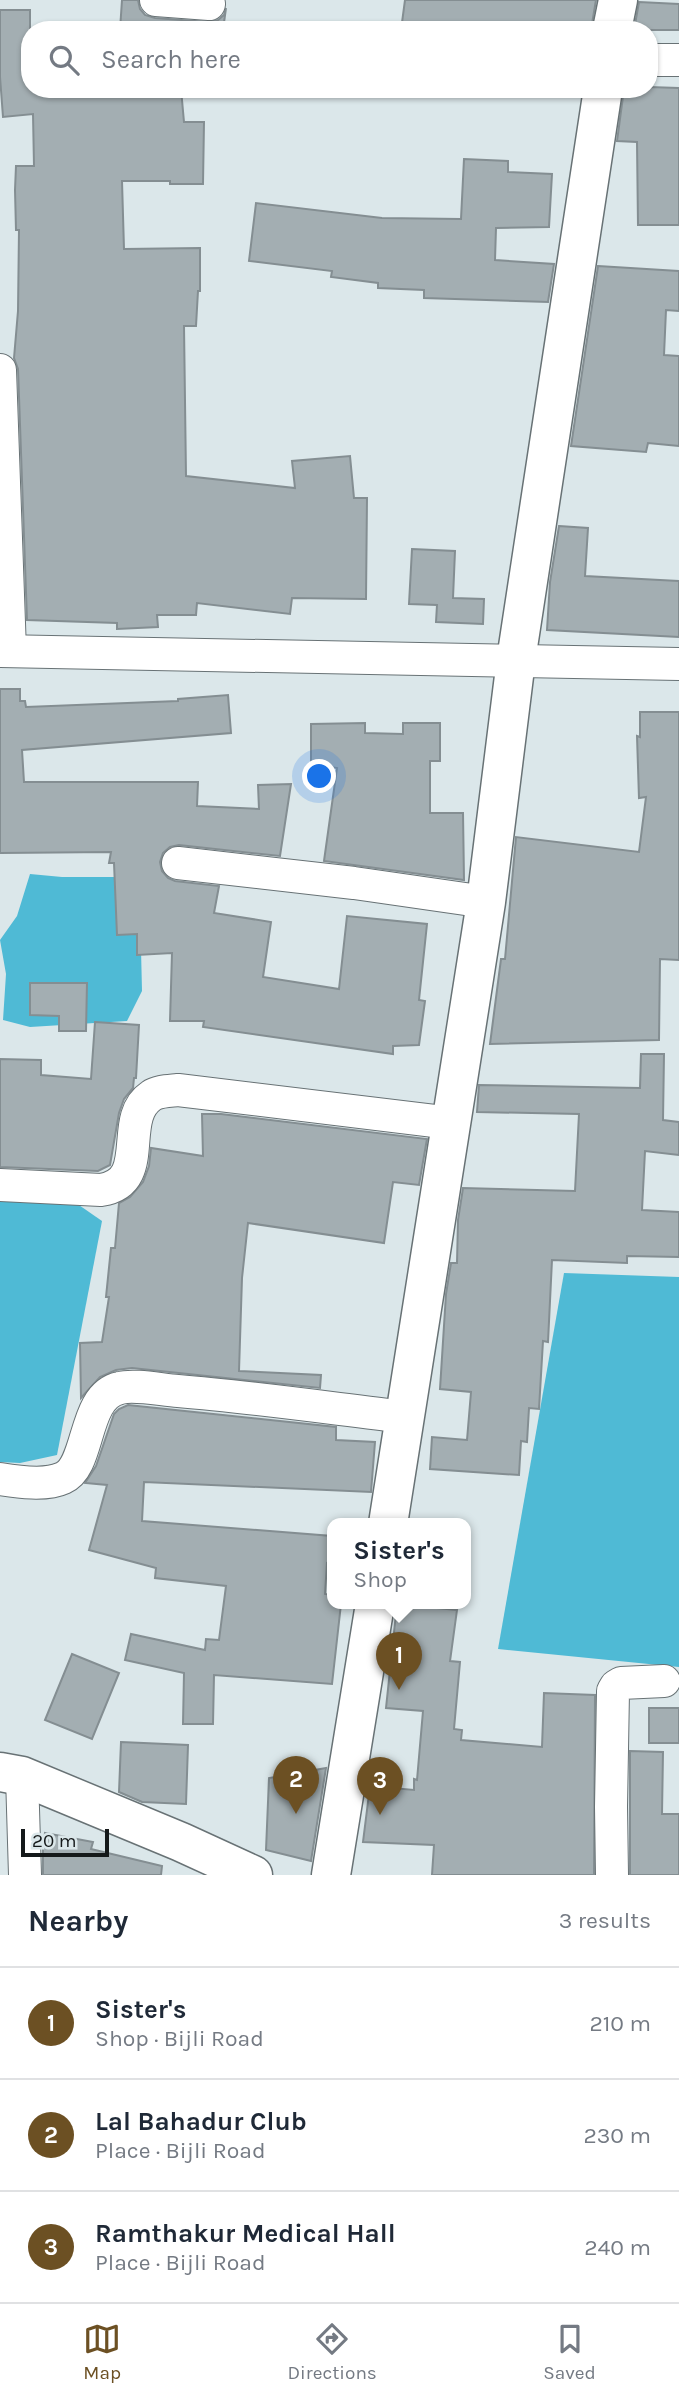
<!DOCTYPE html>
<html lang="en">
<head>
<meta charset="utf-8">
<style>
	body { margin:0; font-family:Karla,sans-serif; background:#f6f6f7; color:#1f2937 }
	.scale { position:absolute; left:21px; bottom:18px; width:88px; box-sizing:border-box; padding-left:7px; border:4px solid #15191a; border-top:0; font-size:19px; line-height:24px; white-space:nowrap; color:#15191a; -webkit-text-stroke:5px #dbe7ea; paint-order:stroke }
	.you { position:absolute; left:320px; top:777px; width:24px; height:24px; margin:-18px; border:5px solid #fff; border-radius:50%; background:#1a73e8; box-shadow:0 0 0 10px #1a73e833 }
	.badge { display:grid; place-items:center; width:46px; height:46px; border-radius:50%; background:#6c5023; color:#fff; font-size:23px; font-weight:700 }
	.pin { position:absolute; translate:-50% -58px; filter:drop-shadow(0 2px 4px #0008) }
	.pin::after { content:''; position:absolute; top:37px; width:24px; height:21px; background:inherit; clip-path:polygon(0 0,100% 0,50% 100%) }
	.popup { position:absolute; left:327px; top:1518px; width:144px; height:91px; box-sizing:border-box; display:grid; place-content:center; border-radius:14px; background:#fff; filter:drop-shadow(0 2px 5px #0005); font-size:23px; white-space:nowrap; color:#747a83 }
	.popup b { font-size:26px; color:#1f2937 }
	.popup::after { content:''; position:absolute; left:50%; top:100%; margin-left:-14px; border:14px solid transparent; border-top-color:#fff }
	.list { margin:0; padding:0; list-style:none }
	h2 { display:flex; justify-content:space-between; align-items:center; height:91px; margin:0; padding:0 28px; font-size:30px }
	h2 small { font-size:23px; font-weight:400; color:#747a83 }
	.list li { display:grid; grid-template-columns:46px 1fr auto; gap:21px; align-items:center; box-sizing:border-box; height:112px; padding:0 28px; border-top:2px solid #e0e1e3 }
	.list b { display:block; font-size:26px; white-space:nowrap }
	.list p { margin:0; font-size:23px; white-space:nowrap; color:#747a83 }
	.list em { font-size:23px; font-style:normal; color:#747a83 }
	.icon { flex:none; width:38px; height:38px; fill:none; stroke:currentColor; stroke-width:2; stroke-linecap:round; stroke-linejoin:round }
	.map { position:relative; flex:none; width:679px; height:1875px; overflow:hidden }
	.search { position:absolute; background:#fff; box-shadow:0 2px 5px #0004; left:21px; right:21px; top:21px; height:77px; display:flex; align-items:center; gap:18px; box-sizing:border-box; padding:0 24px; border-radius:28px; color:#747a83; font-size:26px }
	.sheet { height:427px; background:#fff }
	nav { display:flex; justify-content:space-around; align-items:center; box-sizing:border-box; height:98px; border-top:2px solid #e0e1e3; background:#fff; font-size:19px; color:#747a83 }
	nav a { display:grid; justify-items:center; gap:4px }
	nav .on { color:#6c5023 }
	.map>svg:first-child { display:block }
</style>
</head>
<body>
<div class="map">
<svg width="679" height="1875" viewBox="0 0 679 1875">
	<rect width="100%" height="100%" fill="#dbe7ea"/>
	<g fill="#4fbad5">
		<path d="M30 874 62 877H129L141 949 142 991 127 1021 30 1027 3 1020 6 974 0 940 17 916Z"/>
		<path d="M0 1200 76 1203 102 1221 57 1455 20 1463 0 1462Z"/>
		<path d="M564 1273 679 1277V1667L498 1649Z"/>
	</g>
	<g fill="#a3aeb2" stroke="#848e92" stroke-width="2">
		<path d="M122 0H138L140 9 145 15 155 18 208 22 218 20 224 15 226 8 223 30H120Z"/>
		<path d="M405 0H596L591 30H401Z"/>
		<path d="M639 2 679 4V30H634Z"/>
		<path d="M0 10H30V89H110V95L157 89H181L184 122H204L203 184H170V181H122L124 249 200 248V291H198L196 326H184L186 476 295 488 292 461 350 456 354 498H367L366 599 292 598 290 614 197 603 196 615H157L158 627 117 629V623L27 620 18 369 14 358 18 311 19 230H16L15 190 16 166H34L33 114 3 117 0 77Z"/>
		<path d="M649 87 679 88V225H638L637 142 617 141 624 89H649Z"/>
		<path d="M464 159 508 161V172L552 174 549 227 496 228 495 260 554 264 548 302 424 298V290L378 288V283L331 277 332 271 249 261 256 203 382 218 461 219Z"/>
		<path d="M598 266 679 271V311L666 310 664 355 679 356V446L648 443 646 452 571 446Z"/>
		<path d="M559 526 588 528 585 576 679 581V637L547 630 550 582Z"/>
		<path d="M412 549 455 551 453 598 484 599 483 624 436 622 437 605 409 604Z"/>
		<path d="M0 689H20V701H25L26 707 178 701V699L228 695 231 733 22 750 24 782H198L197 806 259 809 258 785 291 784 280 856 179 845 170 847 163 853 160 862 162 871 168 878 175 881 219 886 214 913 271 922 263 977 339 989 347 916 427 924 419 1000 425 1001 419 1045 393 1046V1054L203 1027 204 1021H170L172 953 137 955V934L117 935 114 863H109L111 852 0 853Z"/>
		<path d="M640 712H679V960L660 959 659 1040 490 1044 501 959H505L516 837 639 852 646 797 639 798 637 736 640 737Z"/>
		<path d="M365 723V733L403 734V723H440V761H430V813H463L464 880 324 861 337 768 311 764V724Z"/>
		<path d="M30 983H87L86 1031H59V1016L30 1015Z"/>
		<path d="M95 1022 139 1025 136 1078H134L133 1088 124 1099 119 1113 110 1165 98 1171 0 1167V1059L41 1060V1075L91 1079Z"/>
		<path d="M641 1054H664L663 1120 679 1122V1155L645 1151 642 1210 679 1212V1257L627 1256V1263L552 1260 548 1342 543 1341 539 1409 529 1408 527 1442 521 1441 519 1475 430 1469 432 1437 467 1440 471 1392 440 1389 446 1294 451 1263H457L458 1220 463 1188 575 1191 579 1114 477 1112 479 1085 640 1088Z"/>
		<path d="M202 1114H221L427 1139 419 1185 393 1182 384 1243 248 1223 242 1278 239 1371 321 1375 320 1388 132 1368 116 1370 100 1377 81 1398 80 1343 102 1342 109 1297H106L111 1248H115L119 1203 130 1197 143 1182 149 1166 151 1148 203 1156Z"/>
		<path d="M128 1405 336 1427V1440L375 1442 371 1492 144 1482 142 1521 332 1536V1564L327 1563 325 1594 332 1595V1604H341L332 1684 214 1675 213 1724H183L184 1673 125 1660 131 1634 205 1650 206 1639 219 1640 226 1586 155 1578 156 1568 89 1550 107 1485 85 1483 96 1466 114 1414 119 1409Z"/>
		<path d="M397 1604 457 1610 450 1661 460 1662 454 1729 462 1730 461 1740 542 1747 544 1693 595 1695 594 1875H432L434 1845 363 1842 370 1786 414 1790V1779L417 1780 423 1711 386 1708Z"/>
		<path d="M72 1654 119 1673 92 1739 45 1720Z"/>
		<rect x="649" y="1708" width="30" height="35"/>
		<path d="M121 1742 188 1745 186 1804 142 1802 119 1792Z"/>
		<path d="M630 1751 663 1752 662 1814H679V1875H630Z"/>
		<path d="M326 1768 311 1861 266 1850 269 1778Z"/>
		<path d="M45 1833 93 1842 91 1849 162 1866 161 1875H43V1847Z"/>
	</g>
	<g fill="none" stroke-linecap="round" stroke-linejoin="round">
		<defs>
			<g id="minor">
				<path d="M156 0 209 4"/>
				<path d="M649 60H679"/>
				<path d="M0 370 10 651"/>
				<path d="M0 651 679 664"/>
				<path d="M178 863 354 883 486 902"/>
				<path d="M0 1185 101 1190C153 1182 117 1119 151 1096 158 1091 169 1091 178 1090L451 1123"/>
				<path d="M0 1479C18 1482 46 1486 63 1478 91 1466 82 1396 120 1388 134 1384 162 1390 178 1391 253 1397 329 1408 405 1417"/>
				<path d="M22 1776 25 1875"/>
				<path d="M612 1875 611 1807 613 1691 616 1686 621 1683 664 1681"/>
			</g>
			<g id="tertiary">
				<path d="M612 30 618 0"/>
				<path d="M388 1524 486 902 516 660 603 89"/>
				<path d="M0 1772 22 1776 181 1842 253 1875"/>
				<path d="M331 1875 375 1604"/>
			</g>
		</defs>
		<use href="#minor" stroke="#687275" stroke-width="34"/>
		<use href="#tertiary" stroke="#687275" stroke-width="41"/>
		<use href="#minor" stroke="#fff" stroke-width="32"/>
		<use href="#tertiary" stroke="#fff" stroke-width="38"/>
	</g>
</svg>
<div class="scale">20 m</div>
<div class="you"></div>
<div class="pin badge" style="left:399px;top:1690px">1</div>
<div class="popup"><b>Sister's</b>Shop</div>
<div class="pin badge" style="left:296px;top:1814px">2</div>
<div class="pin badge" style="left:380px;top:1815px">3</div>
<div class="search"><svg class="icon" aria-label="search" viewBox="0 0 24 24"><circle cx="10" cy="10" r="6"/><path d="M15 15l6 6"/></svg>Search here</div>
</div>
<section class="sheet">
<h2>Nearby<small>3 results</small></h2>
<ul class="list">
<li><span class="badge">1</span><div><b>Sister's</b><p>Shop · Bijli Road</p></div><em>210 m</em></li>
<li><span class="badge">2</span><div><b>Lal Bahadur Club</b><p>Place · Bijli Road</p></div><em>230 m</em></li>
<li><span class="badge">3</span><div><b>Ramthakur Medical Hall</b><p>Place · Bijli Road</p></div><em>240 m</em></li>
</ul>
</section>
<nav>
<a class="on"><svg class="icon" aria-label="map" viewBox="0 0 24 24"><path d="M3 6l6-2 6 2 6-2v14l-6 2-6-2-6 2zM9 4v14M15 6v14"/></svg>Map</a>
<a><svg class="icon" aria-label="directions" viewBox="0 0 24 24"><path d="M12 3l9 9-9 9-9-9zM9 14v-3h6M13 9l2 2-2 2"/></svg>Directions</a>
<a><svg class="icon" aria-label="saved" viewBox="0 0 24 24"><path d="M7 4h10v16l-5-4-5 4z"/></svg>Saved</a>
</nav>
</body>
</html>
